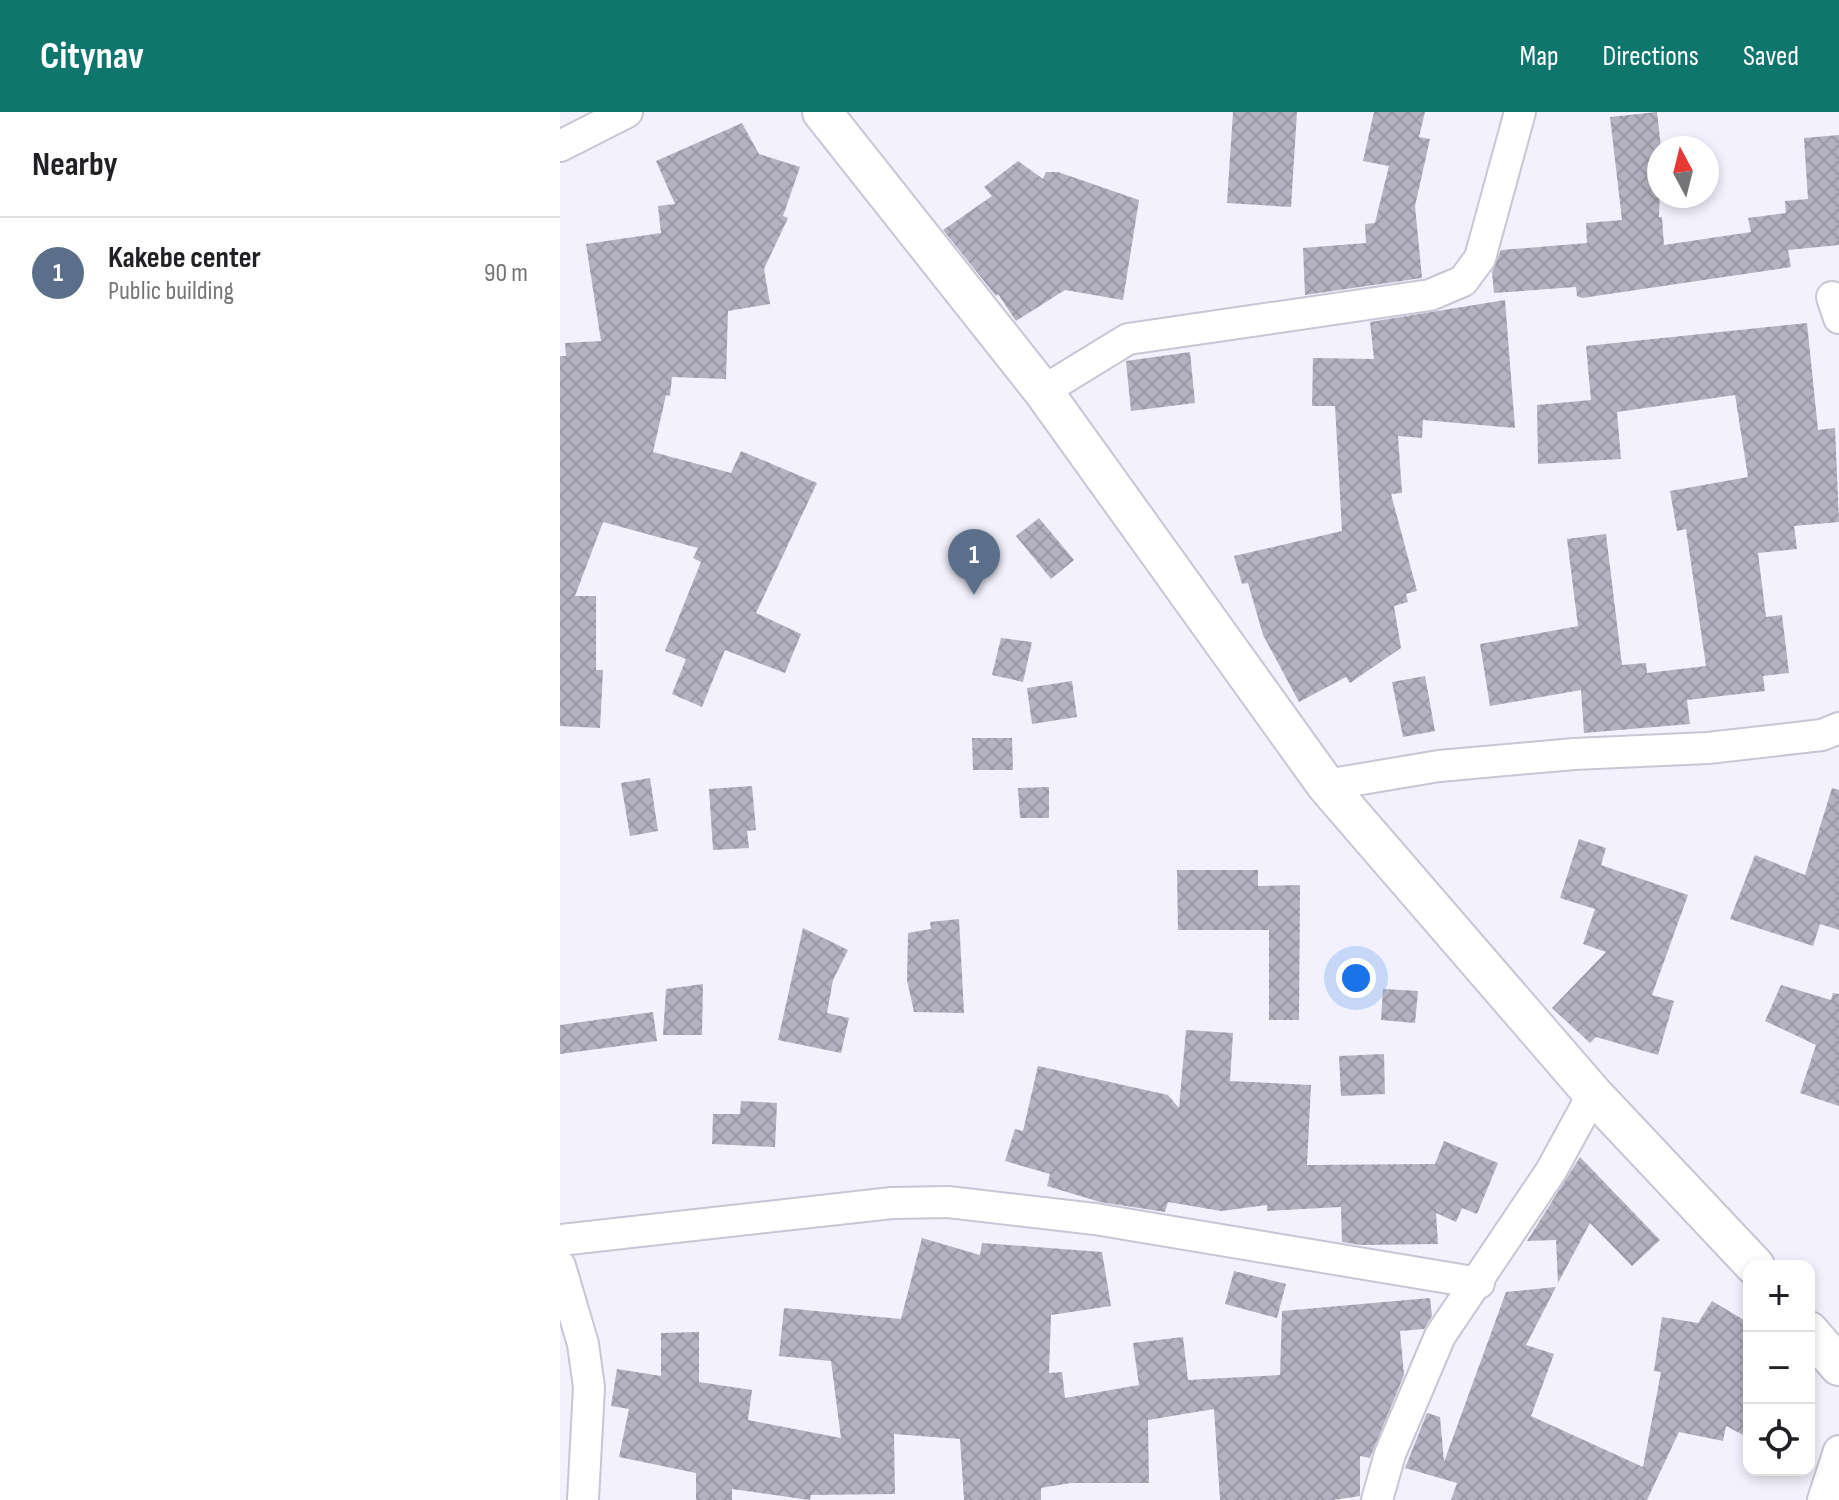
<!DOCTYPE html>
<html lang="en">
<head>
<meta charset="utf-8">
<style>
	body { margin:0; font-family:"Sofia Sans Condensed",sans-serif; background:#f6f6f6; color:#202124 }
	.controls { position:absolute; right:24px; bottom:24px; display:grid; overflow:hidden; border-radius:16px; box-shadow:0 4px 12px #0003 }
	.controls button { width:72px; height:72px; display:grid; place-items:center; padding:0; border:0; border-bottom:2px solid #e0e0e0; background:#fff; color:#202124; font:40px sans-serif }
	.compass { position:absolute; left:1087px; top:24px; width:72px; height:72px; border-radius:50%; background:#fff; box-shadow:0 4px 12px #0003; rotate:353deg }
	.you { position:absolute; left:796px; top:866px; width:28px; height:28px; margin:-20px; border:6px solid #fff; border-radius:50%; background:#1a73e8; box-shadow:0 0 0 12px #1a73e833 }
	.badge { display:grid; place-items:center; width:52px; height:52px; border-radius:50%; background:#0f766e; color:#fff; font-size:26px; font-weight:700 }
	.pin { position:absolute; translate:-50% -66px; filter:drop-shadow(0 2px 4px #0008) }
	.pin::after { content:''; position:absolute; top:42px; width:28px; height:24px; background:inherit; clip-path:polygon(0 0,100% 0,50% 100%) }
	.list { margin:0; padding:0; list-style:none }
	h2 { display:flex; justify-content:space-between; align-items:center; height:104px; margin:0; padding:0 32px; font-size:34px }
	h2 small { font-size:26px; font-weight:400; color:#757577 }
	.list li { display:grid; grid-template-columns:52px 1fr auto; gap:24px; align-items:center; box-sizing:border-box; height:112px; padding:0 32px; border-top:2px solid #e0e0e0 }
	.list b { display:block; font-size:30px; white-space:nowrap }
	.list p { margin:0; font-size:26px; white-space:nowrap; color:#757577 }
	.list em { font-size:26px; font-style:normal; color:#757577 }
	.icon { flex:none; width:44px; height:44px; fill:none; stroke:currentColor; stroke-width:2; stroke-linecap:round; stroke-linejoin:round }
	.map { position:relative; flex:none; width:1279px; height:1388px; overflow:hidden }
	header { display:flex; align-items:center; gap:48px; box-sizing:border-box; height:112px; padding:0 40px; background:#0f766e; color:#fff }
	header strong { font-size:38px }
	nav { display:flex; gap:44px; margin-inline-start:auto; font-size:28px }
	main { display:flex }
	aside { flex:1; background:#fff }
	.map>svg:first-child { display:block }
</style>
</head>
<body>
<header>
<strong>Citynav</strong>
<nav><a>Map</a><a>Directions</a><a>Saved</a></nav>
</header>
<main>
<aside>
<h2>Nearby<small></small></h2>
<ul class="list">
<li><span class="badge" style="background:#5c6f8a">1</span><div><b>Kakebe center</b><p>Public building</p></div><em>90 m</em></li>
</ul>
</aside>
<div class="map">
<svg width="1279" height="1388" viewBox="0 0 1279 1388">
	<defs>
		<pattern id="building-cross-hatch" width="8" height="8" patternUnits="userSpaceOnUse" patternTransform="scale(2)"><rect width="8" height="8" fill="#b3b2c0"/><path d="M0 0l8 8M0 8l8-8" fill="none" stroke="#9998a4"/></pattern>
	</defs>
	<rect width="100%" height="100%" fill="#f2f1fd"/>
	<g fill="url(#building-cross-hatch)">
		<path d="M673 0H737L731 95 667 91Z"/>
		<path d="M814 0H865L859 25 870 27 855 94 862 166 745 183 743 136 806 131 805 112 815 111 829 54 803 49Z"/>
		<path d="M1097 0 1101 36 1099 105H1102L1104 133 1191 120 1188 106 1226 101 1225 89 1248 87 1244 26 1279 23V133L1228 138 1231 155 1022 186 1017 184 1016 175 934 181 932 160 941 138 1027 131 1026 111 1062 108 1050 5Z"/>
		<path d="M182 11 199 42 240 55 223 104 228 106 204 157 210 192 168 199 166 267 112 265 110 284 106 283 93 340 171 361 181 339 257 371 196 501 241 522 225 561 165 538 142 595 112 582 126 547 105 539 141 450 133 446 138 436 43 410 15 484H36V558H43L40 616 0 614V244H6L5 231 41 229 26 132 101 121 98 94 115 92 96 49Z"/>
		<path d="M458 49 483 67 486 60H498L579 88 563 188 505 178 456 209 438 182 436 184 383 118 432 84 424 75Z"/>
		<path d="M945 188 955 316 863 308 862 326 838 324 842 381 831 382 857 479 846 482 848 490 834 494 841 536 790 571 786 565 739 590 703 523 688 471 682 472 674 444 782 419 775 294H752L753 246 814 247 810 210Z"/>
		<path d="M1247 211 1258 318 1275 316 1279 410 1234 414 1237 437 1198 441 1206 505 1222 503 1229 561 1203 564 1205 579 1127 588 1130 612 1024 621 1021 578 930 594 920 532 1018 514 1007 427 1046 422 1062 553 1086 551 1087 561 1146 554 1126 417 1117 419 1110 379 1188 365 1175 283 1057 300 1061 347 978 352 977 293 1031 288 1026 234Z"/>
		<path d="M630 240 635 291 571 299 566 249Z"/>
		<path d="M479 406 514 448 491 467 456 424Z"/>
		<path d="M441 526 472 530 463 570 432 563Z"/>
		<path d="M865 564 875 619 843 625 832 570Z"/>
		<path d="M512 569 517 605 472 612 467 576Z"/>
		<path d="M412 626H452L453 658H413Z"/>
		<path d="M90 666 98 719 70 724 61 671Z"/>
		<path d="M192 674 196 718 187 719 189 736 153 738 149 677Z"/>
		<path d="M489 675V706H460L458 676Z"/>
		<path d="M1272 676 1279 678V818L1260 812 1253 834 1170 807 1195 743 1245 763Z"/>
		<path d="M1019 727 1046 736 1041 753 1128 783 1092 883 1114 889 1098 943 1036 925 1030 931 992 896 1046 840 1023 832 1035 797 1000 786Z"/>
		<path d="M617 758H698V774L740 773 739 908H709V818H618Z"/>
		<path d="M399 807 404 901 354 900 347 868 348 821 371 817 370 810Z"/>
		<path d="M243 816 288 838 273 868 267 901 289 906 281 941 218 928Z"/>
		<path d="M143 872 142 923H103L106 877Z"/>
		<path d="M1221 873 1271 888 1273 881 1279 882V994L1240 981 1256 933 1205 909Z"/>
		<path d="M823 877 858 879 855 911 821 908Z"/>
		<path d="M93 900 97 929 0 942V913Z"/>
		<path d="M626 918 673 921 670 969 751 973 747 1053 875 1052 884 1029 938 1051 917 1102 902 1096 896 1110 876 1101 878 1132 801 1133 782 1130 781 1095 707 1099V1093L661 1099 608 1090 605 1100 540 1090 487 1074 490 1062 445 1049 455 1017 463 1019 478 954 608 983 619 996Z"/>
		<path d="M824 942 825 982 781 984 779 944Z"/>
		<path d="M181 989 217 991 215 1035 152 1032 153 1002H180Z"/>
		<path d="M1020 1045 1100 1128 1072 1154 1030 1111 998 1171 996 1128 967 1129Z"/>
		<path d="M362 1126 420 1143 422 1131 542 1140 551 1194 491 1203 489 1261 502 1260 505 1286 579 1273 573 1231 623 1225 628 1268 720 1263 722 1199 870 1186 872 1204 864 1217 840 1219 844 1263 810 1346 800 1344V1384L773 1388H660L654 1297 588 1308 589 1371H511L481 1376V1388H404L400 1327 334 1322 335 1382 251 1383 250 1388 172 1377V1388H136V1361L59 1345 69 1297 51 1294 57 1257 101 1264V1221L139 1220V1270L192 1278 188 1308 281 1326 271 1249 219 1244 224 1196 341 1207Z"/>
		<path d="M674 1159 726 1172 717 1206 665 1192Z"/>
		<path d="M996 1175 966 1233 994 1242 971 1304 1083 1355 1101 1260 1094 1259 1102 1205 1138 1211 1152 1189 1189 1211V1326L1166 1314 1163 1329 1119 1320 1087 1388H891L897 1371 845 1356 867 1301 880 1305 884 1350 946 1180Z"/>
	</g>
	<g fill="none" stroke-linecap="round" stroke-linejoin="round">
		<defs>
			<g id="minor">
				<path d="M0 34 67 0"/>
				<path d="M1272 185 1279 206"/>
				<path d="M483 279 568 227 870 183 903 169 920 146 960 0"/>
				<path d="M766 673 879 654 1014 642 1148 636 1262 623 1279 616"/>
				<path d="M0 1128 332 1091 388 1090 535 1107 919 1171"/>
				<path d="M0 1154 23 1232 29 1275 23 1388"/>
				<path d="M817 1388 830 1342 880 1224 991 1059 1033 982"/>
				<path d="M1263 1388 1279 1339"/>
			</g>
			<g id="tertiary">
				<path d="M262 0 483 279 766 673 1033 982 1195 1154"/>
				<path d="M1249 1219 1279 1254"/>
			</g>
		</defs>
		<use href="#minor" stroke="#c7c6d4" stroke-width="34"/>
		<use href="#tertiary" stroke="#c7c6d4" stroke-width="42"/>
		<use href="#minor" stroke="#fff" stroke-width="30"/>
		<use href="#tertiary" stroke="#fff" stroke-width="38"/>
	</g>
</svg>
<div class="controls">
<button>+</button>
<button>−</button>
<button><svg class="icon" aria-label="locate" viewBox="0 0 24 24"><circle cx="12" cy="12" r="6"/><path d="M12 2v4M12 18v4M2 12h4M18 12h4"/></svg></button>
</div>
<svg class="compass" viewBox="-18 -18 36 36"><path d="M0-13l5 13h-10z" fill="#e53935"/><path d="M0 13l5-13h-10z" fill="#757577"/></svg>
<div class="you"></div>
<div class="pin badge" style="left:414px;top:483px;background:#5c6f8a">1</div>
</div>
</main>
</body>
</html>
